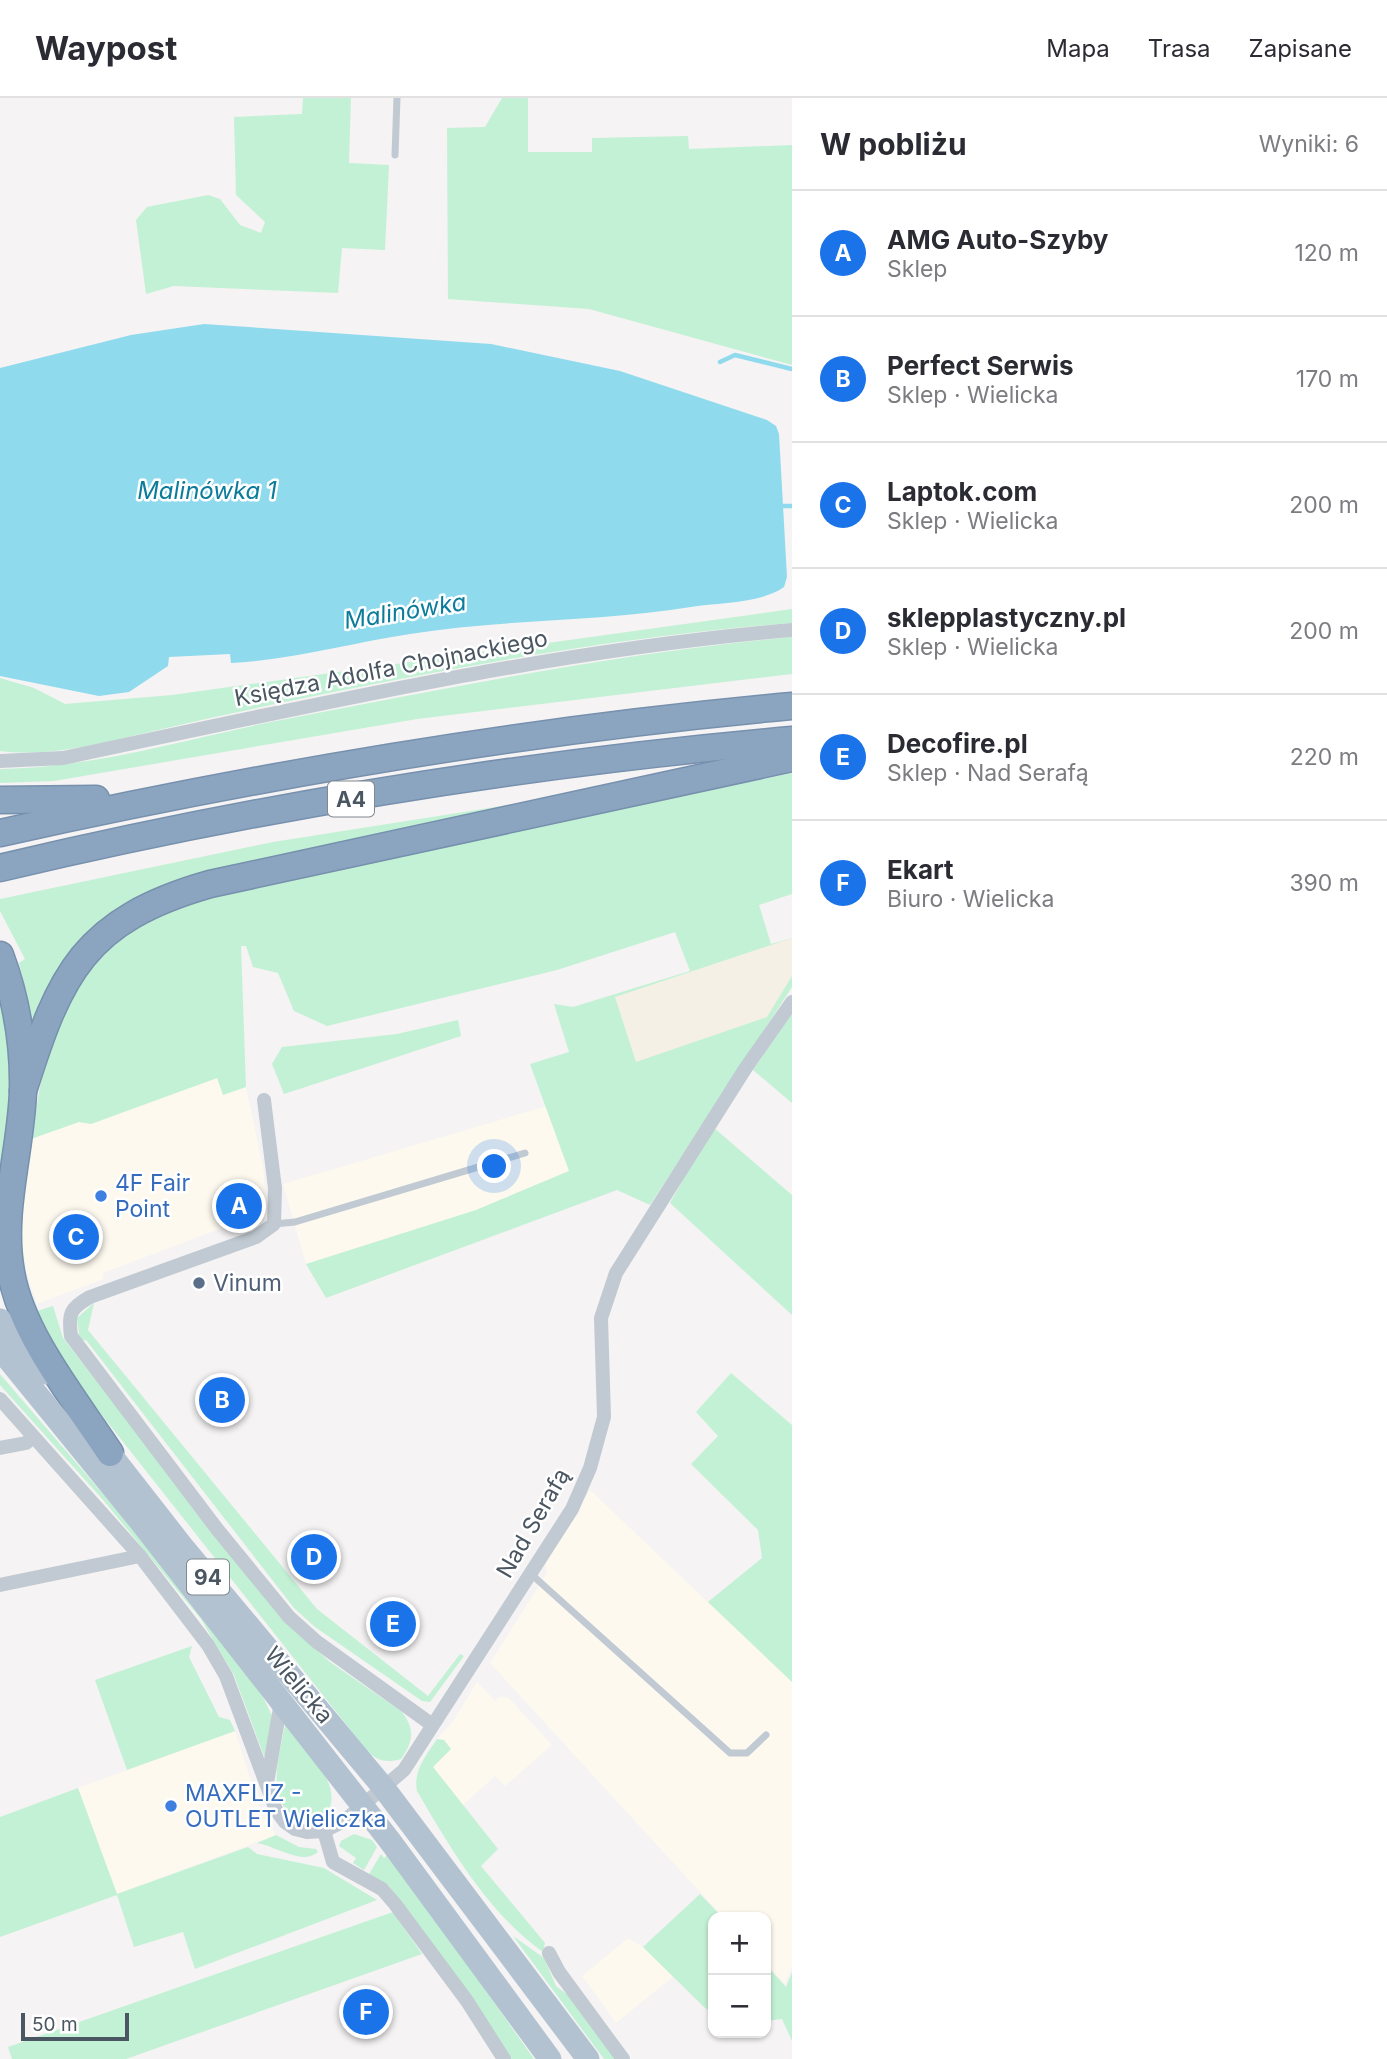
<!DOCTYPE html>
<html lang="pl">
<head>
<meta charset="utf-8">
<style>
	body { margin:0; font-family:Inter,sans-serif; background:#f7f7f7; color:#2b2b33 }
	.controls { position:absolute; right:21px; bottom:21px; display:grid; overflow:hidden; border-radius:14px; box-shadow:0 2px 5px #0004 }
	.controls button { width:63px; height:63px; display:grid; place-items:center; padding:0; border:0; border-bottom:2px solid #e1e1e2; background:#fff; color:#2b2b33; font:35px sans-serif }
	.scale { position:absolute; left:21px; bottom:18px; width:108px; box-sizing:border-box; padding-left:7px; border:4px solid #4a5661; border-top:0; font-size:19px; line-height:24px; white-space:nowrap; color:#4a5661; -webkit-text-stroke:5px #fff; paint-order:stroke }
	.you { position:absolute; left:495px; top:1069px; width:24px; height:24px; margin:-18px; border:5px solid #fff; border-radius:50%; background:#1a73e8; box-shadow:0 0 0 10px #1a73e833 }
	.badge { display:grid; place-items:center; width:46px; height:46px; border-radius:50%; background:#1a73e8; color:#fff; font-size:23px; font-weight:700 }
	.pin { position:absolute; translate:-50% -50%; border:4px solid #fff; box-shadow:0 2px 7px #0006 }
	.list { margin:0; padding:0; list-style:none }
	h2 { display:flex; justify-content:space-between; align-items:center; height:91px; margin:0; padding:0 28px; font-size:30px }
	h2 small { font-size:23px; font-weight:400; color:#7c7c81 }
	.list li { display:grid; grid-template-columns:46px 1fr auto; gap:21px; align-items:center; box-sizing:border-box; height:126px; padding:0 28px; border-top:2px solid #e1e1e2 }
	.list b { display:block; font-size:26px; white-space:nowrap }
	.list p { margin:0; font-size:23px; white-space:nowrap; color:#7c7c81 }
	.list em { font-size:23px; font-style:normal; color:#7c7c81 }
	.map { position:relative; flex:none; width:792px; height:1961px; overflow:hidden }
	header { display:flex; align-items:center; gap:42px; box-sizing:border-box; height:98px; padding:0 35px; background:#fff; border-bottom:2px solid #e1e1e2 }
	header strong { font-size:33px }
	nav { display:flex; gap:38px; margin-inline-start:auto; font-size:24px }
	main { display:flex }
	aside { flex:1; background:#fff }
	.map>svg:first-child { display:block }
</style>
</head>
<body>
<header>
<strong>Waypost</strong>
<nav><a>Mapa</a><a>Trasa</a><a>Zapisane</a></nav>
</header>
<main>
<div class="map">
<svg width="792" height="1961" viewBox="0 0 792 1961">
	<rect width="100%" height="100%" fill="#f5f3f3"/>
	<g fill="#fdf9ef">
		<path d="M218 980 223 997 246 989 263 1069 268 1119 227 1133 225 1129 103 1175V1181L37 1206 27 1176 22 1145V1117L30 1041 79 1024 91 1026Z"/>
		<path d="M547 1008 569 1073 476 1112 306 1166 283 1086Z"/>
		<path d="M590 1392 792 1584V1868L785 1886 766 1865V1819H723L490 1565 542 1483 547 1474 545 1467Z"/>
		<path d="M477 1584 495 1603 499 1599H508L552 1647 505 1688 495 1678 463 1707 433 1669 451 1651 444 1642 437 1641 454 1622Z"/>
		<path d="M235 1633 262 1717 276 1737 117 1796 78 1690Z"/>
		<path d="M628 1840 643 1849 673 1879 616 1925 582 1878Z"/>
	</g>
	<g fill="#c3f1d5">
		<path d="M303 0H351L349 65 389 67 385 152 342 150 338 195 174 188 146 196 136 122 147 109 208 97 220 101 240 127 261 135 265 124 236 97 234 19 302 16Z"/>
		<path d="M502 0H528V54H592V40L688 38 689 51 792 47V267L589 211 448 201 447 30 485 29Z"/>
		<path d="M792 511V525C618 538 446 571 275 606 239 614 203 621 167 630 114 642 54 660 0 653V580L34 590 65 606 172 597Z"/>
		<path d="M792 539V576L417 621 54 683 0 685V671C92 670 186 641 276 623 447 590 618 555 792 539Z"/>
		<path d="M792 675V796L759 807 771 846 792 840V889L650 1107 617 1092 326 1200 306 1166 476 1112 569 1073 530 966 569 954 554 906 573 909 690 873 675 834 557 872 327 928 294 913 278 875 253 869 246 848H241L246 989 223 997 217 980 91 1026 79 1024 31 1041 46 954 60 907 114 839 166 807Z"/>
		<path d="M559 699 204 778 68 857 49 887 33 926 19 865 25 861 0 813V801L273 744Z"/>
		<path d="M0 874 14 976 0 1113Z"/>
		<path d="M792 916V1005L753 972Z"/>
		<path d="M458 922 461 938 284 996 272 966 282 949 397 936Z"/>
		<path d="M713 1029 792 1097V1217L670 1105Z"/>
		<path d="M94 1205 88 1232 317 1511 428 1598 460 1556 464 1558 430 1604 422 1603 315 1529 294 1510 86 1242 80 1243 77 1220Z"/>
		<path d="M53 1208 63 1240 280 1519 330 1564 401 1613C415 1630 414 1643 401 1661 384 1666 375 1662 364 1649L75 1283 37 1213Z"/>
		<path d="M731 1275 792 1327V1584L708 1504 762 1460 758 1432 691 1366 718 1338 696 1314Z"/>
		<path d="M0 1276 218 1530 264 1601 272 1618 268 1655 264 1658 234 1577 201 1521 104 1403 0 1287Z"/>
		<path d="M192 1548 189 1559 219 1619 230 1622 235 1633 127 1672 95 1582Z"/>
		<path d="M285 1626C306 1652 358 1699 315 1726 260 1715 278 1666 285 1626Z"/>
		<path d="M437 1641 444 1642 451 1651 433 1669 498 1751 481 1768 545 1845 543 1854C488 1815 451 1751 417 1693 413 1672 426 1658 437 1641Z"/>
		<path d="M78 1690 117 1796 248 1749 257 1756 324 1770 377 1802 195 1871 183 1834 134 1849 117 1797 0 1839V1719Z"/>
		<path d="M354 1736 372 1742 377 1749 364 1772 353 1765 356 1760 339 1748 341 1743Z"/>
		<path d="M276 1737 299 1749 316 1751 318 1754C302 1768 276 1748 257 1745Z"/>
		<path d="M381 1756 384 1760 389 1756 534 1961H508L482 1918 389 1788 369 1776Z"/>
		<path d="M700 1796 722 1819H713V1915L704 1909 643 1849Z"/>
		<path d="M393 1814 422 1856 126 1961H12L8 1949Z"/>
		<path d="M513 1838 544 1860 556 1888 578 1905 619 1961H604Z"/>
		<path d="M766 1867 786 1889 792 1874V1943L782 1921 766 1923Z"/>
	</g>
	<path fill="#f5f0e5" d="M792 840V878L767 919 636 964 615 899Z"/>
	<path fill="#90daee" d="M204 226 491 246 620 273 767 322 776 328 779 336 787 479 784 489C760 506 720 504 691 509 599 524 503 521 410 536 350 545 292 562 231 565L230 556 169 559 168 568 129 594 99 598 0 578V270L131 237Z"/>
	<g fill="none" stroke-linecap="round" stroke-linejoin="round">
		<g stroke="#90daee" stroke-width="4.5">
			<path d="M720 264 735 257 792 271"/>
			<path d="M777 408H792"/>
		</g>
		<defs>
			<g id="highway">
				<path d="M0 702 96 701"/>
				<path d="M0 735C261 677 526 632 792 608"/>
				<path d="M0 770C257 709 529 665 792 642"/>
				<path d="M0 857C16 900 24 947 23 993 21 1053 0 1114 11 1174 21 1236 76 1303 110 1355"/>
				<path d="M23 993C60 875 84 822 210 786L792 660"/>
			</g>
		</defs>
		<use href="#highway" stroke="#7690ad" stroke-width="29"/>
		<g stroke="#c1cad2" stroke-width="7">
			<path d="M395 57 397 0"/>
			<path d="M274 1126 295 1124 525 1055"/>
			<path d="M531 1476 730 1655H747L766 1637"/>
		</g>
		<g stroke="#c1cad2" stroke-width="14">
			<path d="M0 663 63 660C305 609 545 553 792 532"/>
			<path d="M264 1002 275 1090 274 1126 256 1139 90 1199C70 1210 68 1216 71 1238L217 1431 289 1519 317 1544 431 1626"/>
			<path d="M0 1301 140 1458 208 1547 226 1578 276 1712 285 1724 295 1731 307 1734 324 1733 344 1723 404 1672 572 1411 590 1370 604 1319 601 1220 616 1175 745 971 792 904"/>
			<path d="M0 1350 26 1345 33 1339"/>
			<path d="M0 1487 140 1458"/>
			<path d="M267 1685 281 1604"/>
			<path d="M324 1733 333 1764 382 1791 395 1806 467 1903 504 1961"/>
			<path d="M549 1855 559 1874 623 1961"/>
		</g>
		<g stroke="#b3c2d1" stroke-width="23">
			<path d="M0 1222 46 1275"/>
			<path d="M0 1251 140 1423 390 1743 550 1961"/>
			<path d="M100 1343 182 1448 383 1689 588 1961"/>
		</g>
		<use href="#highway" stroke="#8ba5c1" stroke-width="26"/>
	</g>
	<g fill="#3f7fe0" stroke="#fff" stroke-width="2.5">
		<circle cx="101" cy="1098" r="7"/>
		<circle cx="171" cy="1708" r="7"/>
	</g>
	<circle fill="#5c6f8a" stroke="#fff" stroke-width="2.5" cx="199" cy="1185" r="7"/>
	<g text-anchor="middle" dominant-baseline="central" stroke-width="5" stroke-linejoin="round" paint-order="stroke">
		<g fill="#fff" stroke="#808990" stroke-width="2">
			<rect x="328" y="683.5" width="46" height="35" rx="5"/>
			<rect x="187" y="1461.5" width="42" height="35" rx="5"/>
		</g>
		<g font-size="21" font-weight="bold" fill="#4a5661">
			<text x="351" y="701">A4</text>
			<text x="208" y="1479">94</text>
		</g>
		<g font-size="23" fill="#4a5661" stroke="#fff">
			<text transform="translate(391 570) rotate(-11)">Księdza Adolfa Chojnackiego</text>
			<text transform="translate(533 1425) rotate(-60)">Nad Serafą</text>
			<text transform="translate(299 1587) rotate(50)">Wielicka</text>
		</g>
		<g font-size="23" fill="#366cbe" stroke="#fff" text-anchor="start">
			<text x="115" y="1085">4F Fair<tspan x="115" dy="26">Point</tspan></text>
			<text x="185" y="1695">MAXFLIZ -<tspan x="185" dy="26">OUTLET Wieliczka</tspan></text>
		</g>
		<g font-size="23" fill="#4e5e75" stroke="#fff" text-anchor="start">
			<text x="213" y="1185">Vinum</text>
		</g>
		<g font-size="24" font-style="italic" fill="#0c7c9b" stroke="#fff">
			<text x="207" y="392">Malinówka 1</text>
			<text transform="translate(405 513) rotate(-9)">Malinówka</text>
		</g>
	</g>
</svg>
<div class="controls">
<button>+</button>
<button>−</button>
</div>
<div class="scale">50 m</div>
<div class="you"></div>
<div class="pin badge" style="left:239px;top:1108px">A</div>
<div class="pin badge" style="left:222px;top:1302px">B</div>
<div class="pin badge" style="left:76px;top:1139px">C</div>
<div class="pin badge" style="left:314px;top:1459px">D</div>
<div class="pin badge" style="left:393px;top:1526px">E</div>
<div class="pin badge" style="left:366px;top:1914px">F</div>
</div>
<aside>
<h2>W pobliżu<small>Wyniki: 6</small></h2>
<ul class="list">
<li><span class="badge">A</span><div><b>AMG Auto-Szyby</b><p>Sklep</p></div><em>120 m</em></li>
<li><span class="badge">B</span><div><b>Perfect Serwis</b><p>Sklep · Wielicka</p></div><em>170 m</em></li>
<li><span class="badge">C</span><div><b>Laptok.com</b><p>Sklep · Wielicka</p></div><em>200 m</em></li>
<li><span class="badge">D</span><div><b>sklepplastyczny.pl</b><p>Sklep · Wielicka</p></div><em>200 m</em></li>
<li><span class="badge">E</span><div><b>Decofire.pl</b><p>Sklep · Nad Serafą</p></div><em>220 m</em></li>
<li><span class="badge">F</span><div><b>Ekart</b><p>Biuro · Wielicka</p></div><em>390 m</em></li>
</ul>
</aside>
</main>
</body>
</html>
